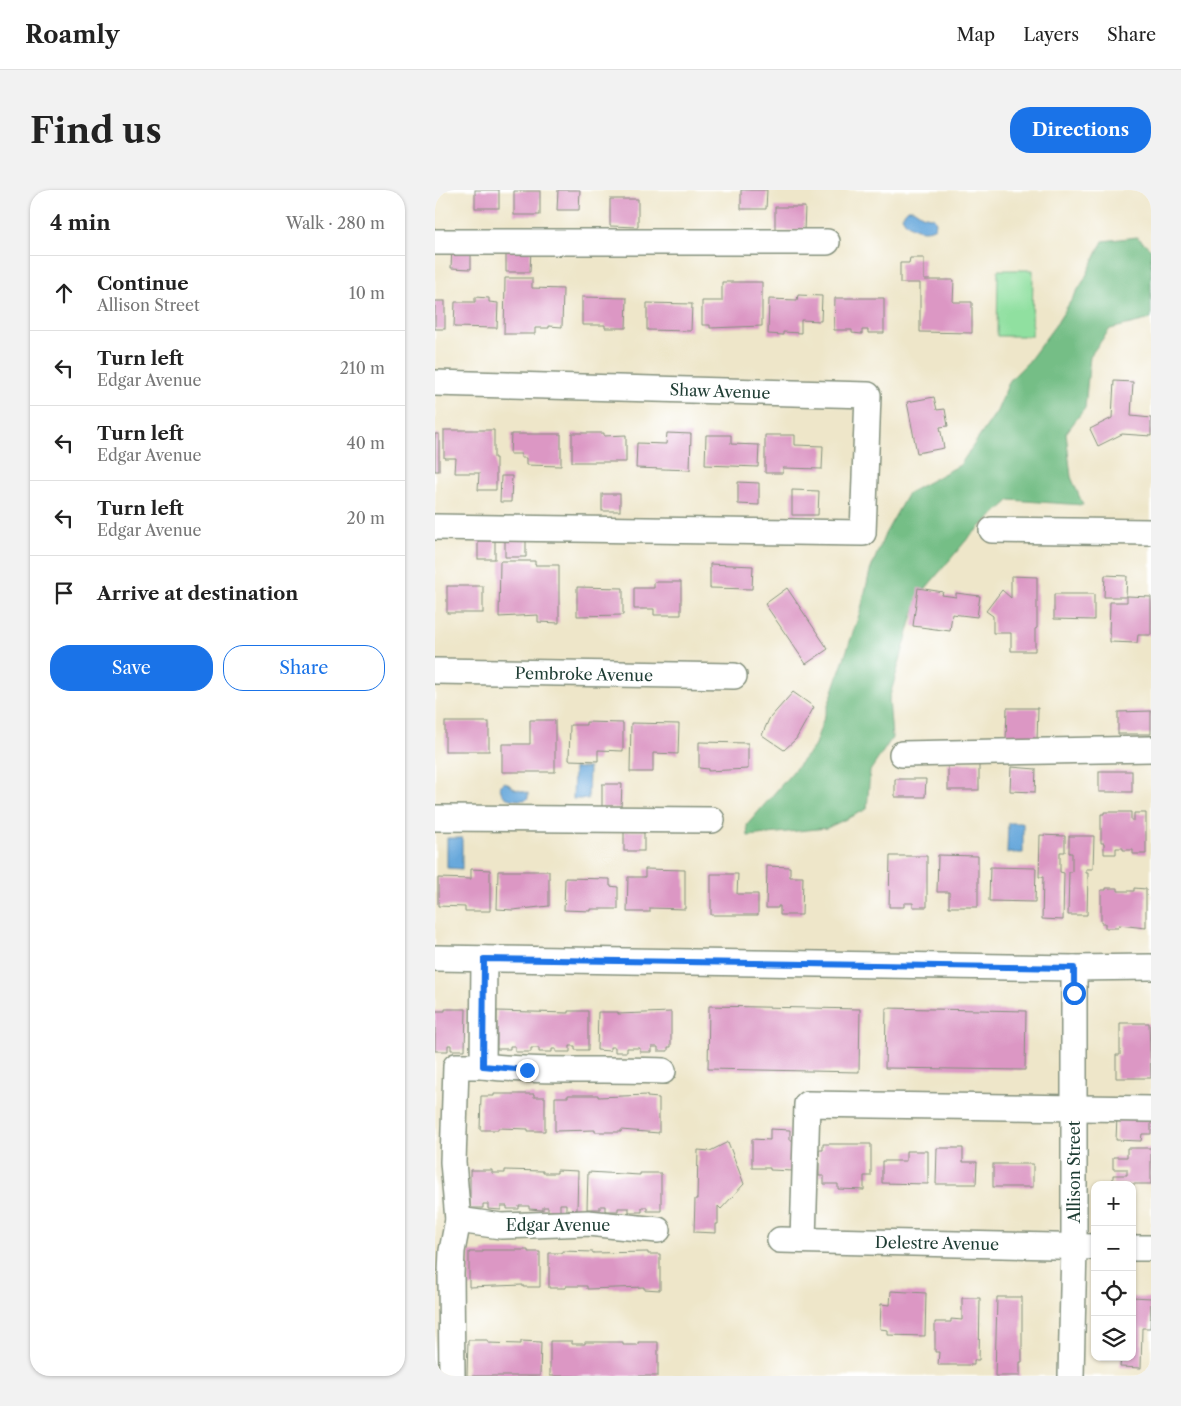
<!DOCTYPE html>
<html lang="en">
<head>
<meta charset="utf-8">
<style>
	body { margin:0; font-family:"Libre Caslon Text",serif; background:#f2f2f2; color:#222 }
	.controls { position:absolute; right:15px; bottom:15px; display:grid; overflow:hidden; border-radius:10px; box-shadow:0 1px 4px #0004 }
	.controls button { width:45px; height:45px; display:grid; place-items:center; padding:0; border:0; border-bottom:1px solid #e0e0e0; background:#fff; color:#222; font:25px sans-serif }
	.stop { position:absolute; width:15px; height:15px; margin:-11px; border:4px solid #1a73e8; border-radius:50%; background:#fff }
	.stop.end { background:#1a73e8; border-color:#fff; box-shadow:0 1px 5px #0008 }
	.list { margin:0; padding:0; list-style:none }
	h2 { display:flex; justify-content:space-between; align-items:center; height:65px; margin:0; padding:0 20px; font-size:21px }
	h2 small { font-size:16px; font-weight:400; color:#767676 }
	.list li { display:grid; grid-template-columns:32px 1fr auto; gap:15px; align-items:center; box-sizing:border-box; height:75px; padding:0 20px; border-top:1px solid #e0e0e0 }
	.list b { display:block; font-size:19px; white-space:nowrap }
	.list p { margin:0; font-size:16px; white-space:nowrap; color:#767676 }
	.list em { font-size:16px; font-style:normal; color:#767676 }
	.actions { display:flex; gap:10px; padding:15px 20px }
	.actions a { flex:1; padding:11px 0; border:1px solid #1a73e8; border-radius:20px; text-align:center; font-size:18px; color:#1a73e8 }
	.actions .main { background:#1a73e8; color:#fff }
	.icon { flex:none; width:28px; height:28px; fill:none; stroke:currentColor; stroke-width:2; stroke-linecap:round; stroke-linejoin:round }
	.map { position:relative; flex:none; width:716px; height:1186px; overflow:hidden; border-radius:20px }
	header { display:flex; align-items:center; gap:30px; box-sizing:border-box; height:70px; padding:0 25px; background:#fff; border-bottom:1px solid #e0e0e0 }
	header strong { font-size:24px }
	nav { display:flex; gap:28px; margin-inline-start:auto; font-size:18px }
	.intro { display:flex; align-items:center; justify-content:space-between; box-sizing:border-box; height:120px; padding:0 30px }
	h1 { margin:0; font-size:35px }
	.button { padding:12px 22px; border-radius:20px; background:#1a73e8; color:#fff; font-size:18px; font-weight:700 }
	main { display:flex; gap:30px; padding:0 30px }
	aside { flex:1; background:#fff; border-radius:20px; box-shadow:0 1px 4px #0004 }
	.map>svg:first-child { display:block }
</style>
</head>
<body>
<header>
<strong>Roamly</strong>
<nav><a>Map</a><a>Layers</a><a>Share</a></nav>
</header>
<div class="intro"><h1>Find us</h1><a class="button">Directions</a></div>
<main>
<aside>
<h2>4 min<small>Walk · 280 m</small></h2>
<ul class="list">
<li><svg class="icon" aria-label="ahead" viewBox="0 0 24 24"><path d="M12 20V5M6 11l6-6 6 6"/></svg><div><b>Continue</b><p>Allison Street</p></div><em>10 m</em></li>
<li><svg class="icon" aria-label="left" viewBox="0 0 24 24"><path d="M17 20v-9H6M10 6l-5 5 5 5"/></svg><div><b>Turn left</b><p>Edgar Avenue</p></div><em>210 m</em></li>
<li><svg class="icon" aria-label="left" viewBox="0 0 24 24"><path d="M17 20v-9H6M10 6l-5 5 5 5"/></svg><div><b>Turn left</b><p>Edgar Avenue</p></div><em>40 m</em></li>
<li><svg class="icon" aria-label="left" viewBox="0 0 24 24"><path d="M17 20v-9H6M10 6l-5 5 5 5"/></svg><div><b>Turn left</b><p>Edgar Avenue</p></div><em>20 m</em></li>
<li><svg class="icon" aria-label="arrive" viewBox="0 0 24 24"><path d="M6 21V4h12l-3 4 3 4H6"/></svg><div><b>Arrive at destination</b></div></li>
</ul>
<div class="actions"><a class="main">Save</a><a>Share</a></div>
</aside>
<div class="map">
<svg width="716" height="1186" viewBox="0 0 716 1186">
	<rect width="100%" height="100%" fill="#fff"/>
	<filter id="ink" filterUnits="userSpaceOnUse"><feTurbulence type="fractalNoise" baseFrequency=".02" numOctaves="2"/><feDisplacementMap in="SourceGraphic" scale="10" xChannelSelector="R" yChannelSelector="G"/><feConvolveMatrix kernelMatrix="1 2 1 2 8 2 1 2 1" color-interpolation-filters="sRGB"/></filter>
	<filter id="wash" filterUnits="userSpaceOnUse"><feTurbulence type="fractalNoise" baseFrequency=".0096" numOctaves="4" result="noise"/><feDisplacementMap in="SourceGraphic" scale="20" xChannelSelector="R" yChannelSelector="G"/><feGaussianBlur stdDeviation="1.12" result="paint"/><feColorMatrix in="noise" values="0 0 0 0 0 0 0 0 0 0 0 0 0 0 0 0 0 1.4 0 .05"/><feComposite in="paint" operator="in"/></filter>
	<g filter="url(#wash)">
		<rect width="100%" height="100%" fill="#eee6c9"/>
		<path fill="#90e0a0" stroke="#588e6a" d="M563 80H598L597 146H562Z"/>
		<path fill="#74be86" stroke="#4a7e5d" d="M702 47 716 59V129L675 139 655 166 650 218 631 243 636 287 648 315 575 310 534 347 486 404 477 428 454 509 457 548 435 581 432 619 392 638 313 646 312 635 379 557 426 419 435 381 450 344 473 303 525 275 562 221 575 190 594 171 622 133 649 90 668 51Z"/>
		<g fill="#67a8db" stroke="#437288">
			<path d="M473 19H478L487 25 499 28 501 33 500 37C490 44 471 38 467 26Z"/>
			<path d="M139 578H154L153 609H138Z"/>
			<path d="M70 592 80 599 93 603V608L91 610C79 610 66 611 65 596Z"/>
			<path d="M573 633H588V663H572Z"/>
			<path d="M12 648H27V679L12 678Z"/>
		</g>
		<g id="blocks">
			<g fill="#dc97c4">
				<rect x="40" y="0" width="24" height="18"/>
				<path d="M123 0H145L144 20H122Z"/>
				<path d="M306 0H332L331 19H306Z"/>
				<rect x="79" y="1" width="26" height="24"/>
				<path d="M175 9H203V37L175 36Z"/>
				<path d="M340 17H370L369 41 340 40Z"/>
				<path d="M17 57 36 58V79L16 78Z"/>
				<path d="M71 58H96L95 82H71Z"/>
				<path d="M475 68H489V90H519L518 112H537V143L485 142V93H465V73H474Z"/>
				<path d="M70 88H97V98L128 99 127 137 114 136V138H100V144H69Z"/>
				<path d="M287 92H327V136L275 138V135H267V111H287Z"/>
				<path d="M363 105 387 106 386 131 366 130V143L348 142V145L333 144 334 109 362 110Z"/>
				<path d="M40 107 54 108V112L63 113 62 138 19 137 20 112H40Z"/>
				<path d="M147 107 192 108 191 138H170V135H147Z"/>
				<path d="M400 108H449V143H433V140H427V144L417 143V140H399Z"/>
				<rect x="0" y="111" width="10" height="28"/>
				<path d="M212 113 257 114 256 141 212 140Z"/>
				<path d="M679 191 698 192 696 226 716 228V246L687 244 663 256 655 239 677 228Z"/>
				<path d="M499 207 502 220 510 219 513 236 505 237 509 258 482 263 472 212Z"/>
				<path d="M9 240H59V268H61V300H43L44 283H20L21 268H9Z"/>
				<path d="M137 243H169V246L191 245V272H137Z"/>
				<path d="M232 243 256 244 255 280 201 278 202 253 231 254Z"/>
				<rect x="0" y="244" width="4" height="37"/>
				<path d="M76 244H126V276L91 275V268H86V264H75Z"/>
				<path d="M271 245H296V254L324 255 323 277 270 275Z"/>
				<path d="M330 245H360V255L388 256 387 279 348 278V283H330Z"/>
				<path d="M66 286H77L76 312H65Z"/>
				<path d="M303 292 324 293V315L303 314Z"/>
				<path d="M357 300 384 301 383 325H357Z"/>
				<rect x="167" y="304" width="18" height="17"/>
				<path d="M70 346 91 347V367H70Z"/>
				<rect x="43" y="349" width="17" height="20"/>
				<path d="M65 371H100V375H124V433L103 432V425L64 427Z"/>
				<path d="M275 374 318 376 317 399 275 398Z"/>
				<path d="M670 385 692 386 691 407H669Z"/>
				<path d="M576 386 602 387V438L600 439V461H576V443H558V426L551 421 567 400 576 408Z"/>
				<path d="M219 392H246V425H219V419H199V398H219Z"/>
				<rect x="12" y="396" width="36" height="27"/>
				<path d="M142 397 188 398V425L142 426Z"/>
				<path d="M352 398 393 459 371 474 330 414Z"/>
				<path d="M483 398 508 402 507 405 521 407V403L545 406 542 427 517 424 515 441 478 436Z"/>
				<path d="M619 404H659V430L619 429Z"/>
				<path d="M692 406 716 407V445H703L702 453 675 452V444H674L675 412H692Z"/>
				<path d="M358 502 379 517 361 549 349 560 327 545 334 529Z"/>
				<path d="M572 518H603L602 551 571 550Z"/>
				<path d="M716 521V544H683V522Z"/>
				<path d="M95 530H120V582H67V554H95Z"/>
				<rect x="10" y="532" width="44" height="29"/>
				<path d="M151 532 188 533V561L163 560V571L134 570 135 535H151Z"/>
				<path d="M196 533 244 534 243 564 218 563V582H195Z"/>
				<path d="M264 552 313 553V579L273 581V579L264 578Z"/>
				<rect x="513" y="573" width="31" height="27"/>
				<path d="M576 577 601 579 600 602 575 601Z"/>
				<rect x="664" y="581" width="33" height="21"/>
				<path d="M460 589H491L490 607H460Z"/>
				<path d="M167 594H187L186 618H167Z"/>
				<path d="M669 622H696V630H699V623H711V664H698V660H688V658H681V664H669V653H666V624H669Z"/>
				<rect x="189" y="641" width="20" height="20"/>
				<path d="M605 645 630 646V662H625V682L629 683 628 730 607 729 608 687H604Z"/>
				<path d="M634 646H659L658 679H651V683H653L652 725H633L634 682H637V663H634Z"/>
				<path d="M503 665 543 666V717H514V702H502Z"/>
				<path d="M455 666H492V717H478V713H469V717H454Z"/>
				<path d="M332 676 355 677V687H368L367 725H345V716H343V718H331Z"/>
				<path d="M555 677 601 678 600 712 554 711Z"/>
				<path d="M36 679 55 680V721H30V717L3 716V688L36 689Z"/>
				<path d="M210 679 250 680V719L215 718V722H192L193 687H210Z"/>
				<path d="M63 681H114V716L78 720 62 719Z"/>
				<path d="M276 684H303L302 704H323V725H276Z"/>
				<path d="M130 688 175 689V696L183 697V719H156V721L129 720Z"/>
				<path d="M671 698H683V701H699V698L711 699V738L684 735 683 738H670V733H666V700H671Z"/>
				<path d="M274 816 425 819 424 882 273 879Z"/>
				<path d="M451 818 591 821 590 880 450 878Z"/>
				<path d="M10 819H31L30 860H16V855H13V861H0V821H10Z"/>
				<path d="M62 821 133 823V821H153V860H140V856H135V862H121V859H117V862H104V858H96V862H80V856H75V859H62Z"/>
				<path d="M163 822H183V824L236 822V857H233V861H223V857H217V862H205V858H192V862H180V857H175V861L162 860Z"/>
				<path d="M685 833H714L716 888H681V865H685Z"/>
				<path d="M59 904H99V907H110V941H93V939L63 938V940H45L46 906H59Z"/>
				<path d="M133 905H163V907L212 905V907L224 908V943L186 940V942H160V940L120 941V907H133Z"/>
				<path d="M682 926 716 927V944H707L706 951 681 950Z"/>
				<path d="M335 939 355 940V950H358V981L335 980V978H317V949L335 950Z"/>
				<path d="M293 952 309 994 286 1019 283 1016V1034H281V1043L259 1042 260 1009H262L263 960 275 961Z"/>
				<path d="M388 954H436V986H429V1000L403 999V994H389V986H384V960H388Z"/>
				<path d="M502 958H528V972H542L541 994H501Z"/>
				<path d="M692 958H716V994H678V985H692V979H678V967H692Z"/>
				<path d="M471 961H493V994L447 993V971H471Z"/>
				<rect x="558" y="974" width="40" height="23"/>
				<path d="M35 980H57V983H70V980L108 981V983H122V980L143 981 142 1020 131 1019V1014H125V1021H113V1017H108V1020L94 1019V1016H84V1019H72V1016H66V1020L53 1019V1014H48V1018H35Z"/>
				<path d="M153 982 205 985V983H226V1021H212V1017H207V1022H194V1018H183V1021H170V1016H165V1019H152Z"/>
				<path d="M48 1060H93V1062H105V1097H88V1095L34 1097V1062H48Z"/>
				<path d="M127 1061 158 1062V1063L213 1062V1064H225V1100L209 1099V1097L152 1099V1096H131V1098H114V1063H127Z"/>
				<path d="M456 1101 491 1103 490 1146 453 1145V1140L445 1139 446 1114 455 1115Z"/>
				<path d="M562 1107H587V1172H585V1186H560Z"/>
				<path d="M697 1107 716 1108 715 1138H707L706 1178 685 1177 686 1167H697Z"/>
				<path d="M527 1108H545L544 1170H539V1175H503L504 1162H500V1132H516V1129L527 1130Z"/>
				<path d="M33 1150H53V1153L86 1154V1151L106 1152 105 1186H32Z"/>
				<path d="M115 1151H137V1154H150V1152H188V1155H203V1152H223V1186H115Z"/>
			</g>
		</g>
	</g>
	<g filter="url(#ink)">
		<use href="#blocks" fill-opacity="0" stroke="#86927e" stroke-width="1"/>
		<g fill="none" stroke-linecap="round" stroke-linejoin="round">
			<defs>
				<g id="minor">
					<path d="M0 52H392"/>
					<path d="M0 193 433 205 428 343 0 337"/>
					<path d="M557 340 716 342"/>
					<path d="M0 481 299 486"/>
					<path d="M467 564 716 559"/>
					<path d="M0 628 277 630"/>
					<path d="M0 768 639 778 716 777"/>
					<path d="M48 876C108 883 168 878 228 881"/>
					<path d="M23 1030 66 1036 153 1033 223 1040"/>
					<path d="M345 1050 660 1057"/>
					<path d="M368 1050 372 914 716 919"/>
					<path d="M697 1058H716"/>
					<path d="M17 1186 16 1084 17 1061 23 1030 18 972 21 876H48L49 769"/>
					<path d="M636 1186 639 1056V778"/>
				</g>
			</defs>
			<use href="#minor" stroke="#86927e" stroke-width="28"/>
			<use href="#minor" stroke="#fff" stroke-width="25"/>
		</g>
	</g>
	<g fill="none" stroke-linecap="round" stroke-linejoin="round" filter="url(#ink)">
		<path stroke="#1a73e8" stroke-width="6" d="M92 880 48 876 49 769 639 778V803"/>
	</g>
	<g text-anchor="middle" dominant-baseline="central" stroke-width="5" stroke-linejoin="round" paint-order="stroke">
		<g font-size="16" fill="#1f3d34" stroke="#fff">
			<text transform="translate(285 201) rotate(2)">Shaw Avenue</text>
			<text transform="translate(149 484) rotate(1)">Pembroke Avenue</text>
			<text transform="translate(639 982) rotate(-90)">Allison Street</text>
			<text x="123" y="1035">Edgar Avenue</text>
			<text transform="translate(502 1053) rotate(1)">Delestre Avenue</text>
		</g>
	</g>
</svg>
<div class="controls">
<button>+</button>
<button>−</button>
<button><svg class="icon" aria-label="locate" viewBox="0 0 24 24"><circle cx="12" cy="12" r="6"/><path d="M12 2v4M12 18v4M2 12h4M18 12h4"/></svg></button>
<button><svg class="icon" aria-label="layers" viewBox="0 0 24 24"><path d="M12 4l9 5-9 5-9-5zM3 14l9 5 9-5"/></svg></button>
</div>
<div class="stop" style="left:639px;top:803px"></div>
<div class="stop end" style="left:92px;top:880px"></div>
</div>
</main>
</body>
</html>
